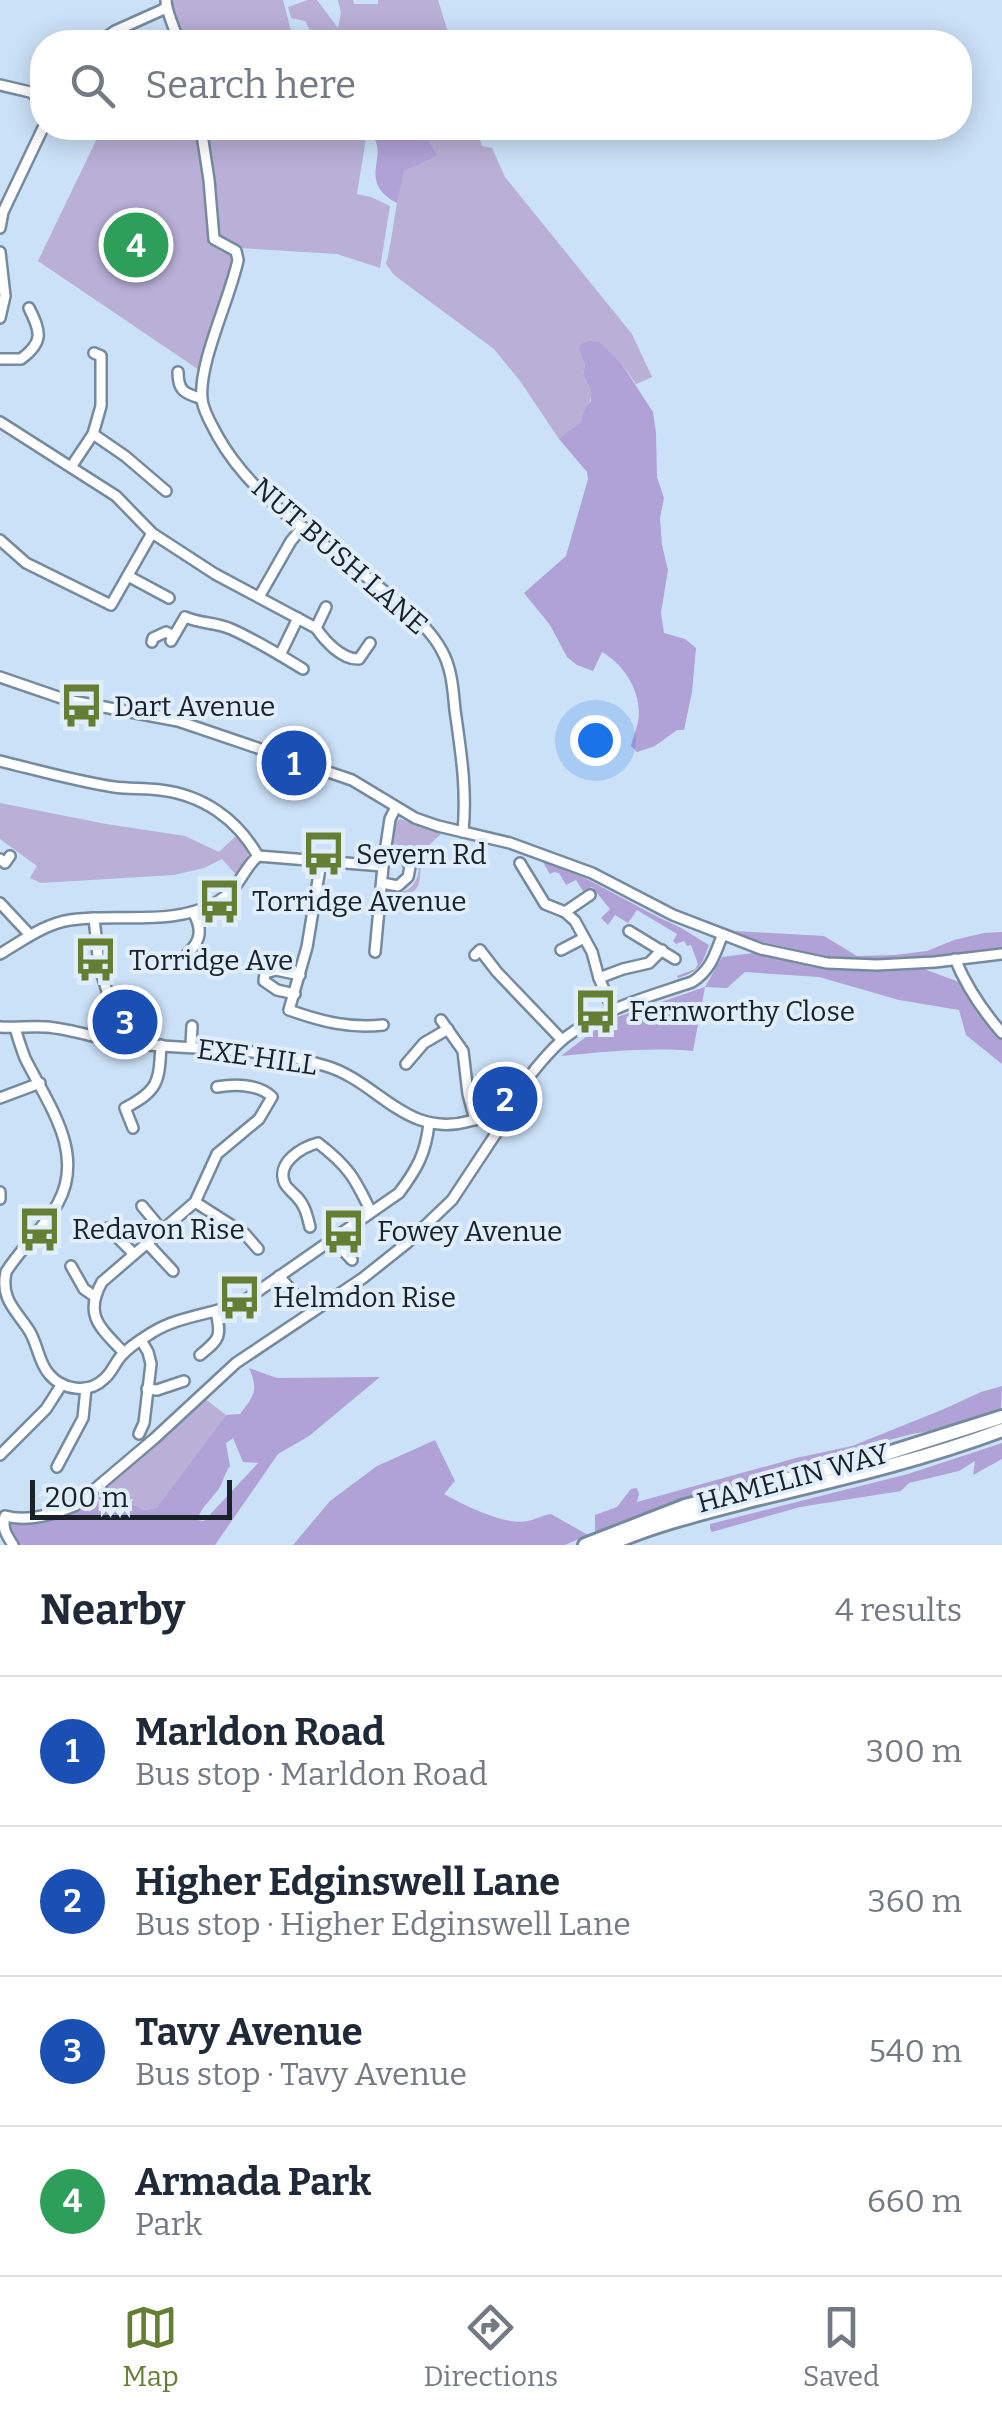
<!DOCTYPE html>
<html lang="en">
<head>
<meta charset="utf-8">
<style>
	body { margin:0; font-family:Bitter,serif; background:#f2f2f3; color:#1f2937 }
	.scale { position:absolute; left:30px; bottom:25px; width:202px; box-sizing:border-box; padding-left:10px; border:5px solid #192129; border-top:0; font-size:28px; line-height:35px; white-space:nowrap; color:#192129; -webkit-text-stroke:8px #e0edfa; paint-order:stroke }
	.you { position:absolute; left:595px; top:740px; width:35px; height:35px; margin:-25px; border:8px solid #fff; border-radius:50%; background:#1a73e8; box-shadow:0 0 0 15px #1a73e833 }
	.badge { display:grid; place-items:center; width:65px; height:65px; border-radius:50%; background:#647f33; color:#fff; font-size:32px; font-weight:700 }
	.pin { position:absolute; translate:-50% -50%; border:5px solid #fff; box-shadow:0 2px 10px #0006 }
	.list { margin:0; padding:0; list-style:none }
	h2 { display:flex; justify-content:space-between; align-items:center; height:130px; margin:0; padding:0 40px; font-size:42px }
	h2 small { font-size:32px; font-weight:400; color:#747a83 }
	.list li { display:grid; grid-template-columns:65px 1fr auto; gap:30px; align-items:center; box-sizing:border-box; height:150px; padding:0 40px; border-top:2px solid #e0e1e3 }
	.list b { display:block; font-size:38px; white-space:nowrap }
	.list p { margin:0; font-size:32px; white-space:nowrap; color:#747a83 }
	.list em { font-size:32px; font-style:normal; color:#747a83 }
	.icon { flex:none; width:55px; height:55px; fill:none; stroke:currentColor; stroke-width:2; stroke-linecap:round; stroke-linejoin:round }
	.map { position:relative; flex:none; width:1002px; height:1545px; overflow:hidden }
	.search { position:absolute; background:#fff; box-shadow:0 5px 25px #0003; left:30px; right:30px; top:30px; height:110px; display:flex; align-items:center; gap:25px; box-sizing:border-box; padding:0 35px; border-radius:40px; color:#747a83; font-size:38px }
	.sheet { height:730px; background:#fff }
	nav { display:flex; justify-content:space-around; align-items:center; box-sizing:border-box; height:140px; border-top:2px solid #e0e1e3; background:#fff; font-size:28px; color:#747a83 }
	nav a { display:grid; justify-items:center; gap:5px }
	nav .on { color:#647f33 }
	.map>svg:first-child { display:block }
</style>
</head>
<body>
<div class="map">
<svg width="1002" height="1545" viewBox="0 0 1002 1545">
	<rect width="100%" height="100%" fill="#cbe1f7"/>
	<g fill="#b9afd7">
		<path d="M169 0H283L294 42H183Z"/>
		<path d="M308 0H317L338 28 341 13 338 0H353L354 4H378V0H438L451 42H393L391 36 379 37 372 42H316L305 21 291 18 288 7Z"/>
		<path d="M102 128H201L214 239 236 251 205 374 38 261Z"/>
		<path d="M206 128H354L366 138 357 194 371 197 390 206 380 268 337 254 238 248 217 236Z"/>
		<path d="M421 128H476L482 146 492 148 505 177 632 334 652 377 636 384 621 363 600 342 580 348 585 365 583 375C586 381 590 385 592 391 593 395 583 419 581 422 576 429 566 434 559 439L520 381 494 349 394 275 386 264C394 233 395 202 404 171L438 156Z"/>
		<path d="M0 803 106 824 185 836 219 852 239 833C251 849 251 862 238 877L222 859 204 868 174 875 41 883 30 878 37 866 0 839Z"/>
		<path d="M400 819 441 834C436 839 427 846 424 852 415 872 430 891 399 897L398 906H394L393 909H382L386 888H391V893C396 892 403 892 407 890 420 883 422 864 413 853 407 847 398 845 390 843L393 824Z"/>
		<path d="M204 1398 226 1415 156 1508 145 1510 113 1496 101 1503 91 1499Z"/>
	</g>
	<g fill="#b0a2d6" fill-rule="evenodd">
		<path d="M361 128H421L438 156 404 171 397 203C358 182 387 159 374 138 372 135 364 130 361 128Z"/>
		<path d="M588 341 600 342 621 363 653 412 656 433 657 477 664 498 660 518 662 545 668 570 661 613 664 633 685 639 696 648 692 692 684 730H677L655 746 637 752 631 746C633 738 636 730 638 722 643 694 625 665 602 652L593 671 577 665 567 657 550 625 524 593 566 556 588 479 587 472 559 439 581 422 585 409 591 401V389L583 375 585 365 579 348 581 344Z"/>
		<path d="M543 862 585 878 654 915 681 928 709 945C701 966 700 971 678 978L677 976 695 969 698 964 691 945 687 946 684 941 676 944 673 941 677 934 637 910 628 923 615 915 608 925 601 918 610 909 592 887 583 891 576 880 566 885 559 873 554 872 550 874Z"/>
		<path d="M657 902 735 931 824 936 857 956 894 955 927 951 954 940 984 933 1002 932V949C956 954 910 963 864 962 843 962 823 956 803 951 754 940 699 931 657 902Z"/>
		<path d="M753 953 825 967 877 972 924 969 959 982 975 1009 1002 1039V1064L966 1035 959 1010 899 1000 819 977 745 972 727 988 705 987 693 1051C648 1047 606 1052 561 1056L608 1020 705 987 722 957Z"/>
		<path d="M249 1368 277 1378 380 1377 309 1436 278 1454 215 1545H17L10 1533 7 1523C41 1520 62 1519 91 1499L101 1503 113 1496 145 1510 156 1508 226 1415 240 1414C254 1396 259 1390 249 1368ZM233 1438 243 1462 258 1463 204 1521 197 1520C202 1506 210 1501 218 1490 223 1483 224 1474 230 1466L226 1443Z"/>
		<path d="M1002 1386 1001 1410 953 1427 912 1434 794 1465 652 1511 595 1532V1515L617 1507 631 1489 637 1488 639 1494 637 1502 796 1458 852 1446 944 1409 981 1392Z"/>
		<path d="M435 1440 455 1481 444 1494C464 1505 505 1526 528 1521 536 1519 543 1515 551 1514L588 1535 565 1545H293L330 1501 377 1466Z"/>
		<path d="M1002 1443V1459L973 1475 975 1461 959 1471 909 1483 901 1491 800 1507 712 1532 710 1529V1524L908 1474Z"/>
	</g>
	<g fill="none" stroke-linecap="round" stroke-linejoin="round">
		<defs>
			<g id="minor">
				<path d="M166 0C166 12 175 29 179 42"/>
				<path d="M99 42 115 31 162 10 166 7"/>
				<path d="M0 85 30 92 42 100"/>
				<path d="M201 128 209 180 214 239 236 251 238 260C230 299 198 363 202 400 204 413 212 425 217 435 254 502 326 543 384 591 404 608 429 626 442 651 452 669 453 690 455 710 461 753 467 788 463 832"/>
				<path d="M0 228 3 212 43 128"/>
				<path d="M0 252 5 296 0 318"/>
				<path d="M0 359H21C44 342 41 332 29 308"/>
				<path d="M178 372C178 392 185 393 202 399"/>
				<path d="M0 422 116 496 152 533 215 574 316 628C325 641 342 660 359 659L370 643"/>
				<path d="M93 434 125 456 166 491"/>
				<path d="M71 467 93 434 101 406V356L94 353"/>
				<path d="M0 540 26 563 111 605 152 533"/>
				<path d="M128 576 169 598"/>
				<path d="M259 597 291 541 303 527"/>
				<path d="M316 628 326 607"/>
				<path d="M171 641 185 617C201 624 215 622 231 629 256 640 280 655 303 669"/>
				<path d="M152 642 153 638 166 632 173 636"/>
				<path d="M280 655 298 618"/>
				<path d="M0 677 67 700 178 721 352 780 415 818 438 826 510 843 592 873 673 915 761 949 827 963 877 965 935 962 1002 954"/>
				<path d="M0 761C37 770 75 781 114 787 129 789 144 788 160 790 203 795 237 819 258 856"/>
				<path d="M0 859 5 863 10 856"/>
				<path d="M321 862 307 947 289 1010C320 1021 350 1029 383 1025"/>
				<path d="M520 863 545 904 565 912 575 921 592 952 599 978 612 1008"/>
				<path d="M382 883 398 886 408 877 410 867 405 856 386 851"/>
				<path d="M0 903 30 935"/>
				<path d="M565 912 590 895"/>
				<path d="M94 918 99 965 116 1021V1042"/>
				<path d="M629 931 675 959"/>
				<path d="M561 950 584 938"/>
				<path d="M375 952 383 866 390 819 396 807"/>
				<path d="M188 953C202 940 202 928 193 912"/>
				<path d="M0 954C22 941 44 924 70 920 119 913 172 927 217 902 241 888 241 871 258 856L383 866"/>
				<path d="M475 955 480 950 497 972 562 1040"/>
				<path d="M955 959C967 988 982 1010 1002 1033"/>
				<path d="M599 978 623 969 649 963 662 950"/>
				<path d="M295 994 277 990 264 981 265 973 276 970 300 975"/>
				<path d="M441 1020 463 1051 468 1094 475 1120"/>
				<path d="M0 1027C15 1028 31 1026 46 1027 76 1029 105 1042 136 1044 199 1050 264 1047 326 1066 379 1082 406 1139 470 1121 518 1108 530 1065 566 1037 604 1008 648 997 692 982 710 971 715 955 722 936"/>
				<path d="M15 1028C18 1038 21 1048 25 1058 47 1103 86 1152 58 1203 44 1228 21 1248 6 1272 0 1300 17 1311 30 1332 38 1346 39 1363 49 1374 62 1390 89 1394 104 1379 112 1373 115 1362 122 1355 131 1345 142 1339 153 1332 179 1316 213 1314 241 1303L399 1193C417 1169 426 1153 429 1123"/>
				<path d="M191 1046 192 1026"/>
				<path d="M406 1064 424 1043 448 1029"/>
				<path d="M0 1098 40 1083"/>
				<path d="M133 1128 125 1108C159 1090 159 1082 161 1045"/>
				<path d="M0 1192V1199"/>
				<path d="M195 1202 245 1234 258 1249"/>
				<path d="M142 1206 162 1230"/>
				<path d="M310 1227C307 1215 305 1205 296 1196 295 1195 285 1186 285 1184 275 1163 302 1147 318 1143 348 1166 355 1178 371 1212"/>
				<path d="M108 1228 134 1254"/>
				<path d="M332 1239 352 1260"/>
				<path d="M147 1243 173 1271"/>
				<path d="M71 1266 84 1289 94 1296"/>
				<path d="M279 1276 299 1299"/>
				<path d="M124 1353C101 1328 83 1316 102 1282L195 1202 217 1154 259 1119 272 1097C259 1084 235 1084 217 1087"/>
				<path d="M200 1355C219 1339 222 1338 216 1312"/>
				<path d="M147 1389 157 1390 184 1381"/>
				<path d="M139 1434 144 1423 151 1364 148 1352 141 1340"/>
				<path d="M0 1455 46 1409 62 1384"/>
				<path d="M57 1467 83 1418 86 1388"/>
				<path d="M13 1545C6 1534 2 1529 5 1516 27 1522 55 1514 76 1505L155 1438 236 1363 363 1278 407 1243 452 1200 497 1132 501 1121 499 1109"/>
			</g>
			<g id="highway">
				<path d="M585 1545 685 1506 882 1455 1002 1417"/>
				<path d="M608 1545C655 1524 706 1512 756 1499 839 1479 922 1460 1002 1430"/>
			</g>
		</defs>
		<use href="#minor" stroke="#768a9e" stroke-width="14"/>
		<use href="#highway" stroke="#768a9e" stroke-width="18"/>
		<use href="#minor" stroke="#fff" stroke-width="9"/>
		<use href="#highway" stroke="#fff" stroke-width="12"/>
	</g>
	<defs>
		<symbol id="bus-bare" viewBox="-9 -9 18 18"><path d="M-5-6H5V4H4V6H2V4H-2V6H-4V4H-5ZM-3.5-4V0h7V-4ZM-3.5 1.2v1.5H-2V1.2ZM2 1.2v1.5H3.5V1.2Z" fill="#647f33" stroke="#e0edfa" stroke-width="2.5" paint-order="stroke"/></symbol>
	</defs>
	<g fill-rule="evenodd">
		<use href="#bus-bare" x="50" y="674" width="63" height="63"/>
		<use href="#bus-bare" x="292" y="822" width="63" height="63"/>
		<use href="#bus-bare" x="188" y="870" width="63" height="63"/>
		<use href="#bus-bare" x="64" y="928" width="63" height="63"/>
		<use href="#bus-bare" x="564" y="980" width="63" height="63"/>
		<use href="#bus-bare" x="8" y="1198" width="63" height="63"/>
		<use href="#bus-bare" x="312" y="1200" width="63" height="63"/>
		<use href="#bus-bare" x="208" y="1266" width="63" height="63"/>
	</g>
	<g text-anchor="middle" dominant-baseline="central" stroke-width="8" stroke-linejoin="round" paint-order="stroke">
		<g font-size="28" fill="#192129" stroke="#e0edfa">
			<text transform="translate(340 556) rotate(41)">NUT BUSH LANE</text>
			<text transform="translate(257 1057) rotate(8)">EXE HILL</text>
			<text transform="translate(793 1478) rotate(-15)">HAMELIN WAY</text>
		</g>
		<g font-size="28" fill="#192129" stroke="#e0edfa" text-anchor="start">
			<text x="114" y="706">Dart Avenue</text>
			<text x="356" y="854">Severn Rd</text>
			<text x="252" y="901">Torridge Avenue</text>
			<text x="129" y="960">Torridge Ave</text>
			<text x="629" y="1011">Fernworthy Close</text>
			<text x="72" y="1229">Redavon Rise</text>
			<text x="377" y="1231">Fowey Avenue</text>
			<text x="273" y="1297">Helmdon Rise</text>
		</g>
	</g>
</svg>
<div class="scale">200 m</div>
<div class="you"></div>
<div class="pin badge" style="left:294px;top:763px;background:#1a4fb4">1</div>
<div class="pin badge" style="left:505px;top:1099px;background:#1a4fb4">2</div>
<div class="pin badge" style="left:125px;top:1022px;background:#1a4fb4">3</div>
<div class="pin badge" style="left:136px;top:245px;background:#2e9e5b">4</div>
<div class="search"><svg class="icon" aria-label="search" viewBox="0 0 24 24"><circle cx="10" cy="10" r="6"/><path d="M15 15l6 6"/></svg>Search here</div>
</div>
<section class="sheet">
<h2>Nearby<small>4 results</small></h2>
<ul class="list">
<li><span class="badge" style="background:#1a4fb4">1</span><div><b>Marldon Road</b><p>Bus stop · Marldon Road</p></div><em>300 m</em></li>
<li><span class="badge" style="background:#1a4fb4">2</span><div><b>Higher Edginswell Lane</b><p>Bus stop · Higher Edginswell Lane</p></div><em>360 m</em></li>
<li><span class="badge" style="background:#1a4fb4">3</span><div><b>Tavy Avenue</b><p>Bus stop · Tavy Avenue</p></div><em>540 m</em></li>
<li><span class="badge" style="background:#2e9e5b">4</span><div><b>Armada Park</b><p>Park</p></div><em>660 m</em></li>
</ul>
</section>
<nav>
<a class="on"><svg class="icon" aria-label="map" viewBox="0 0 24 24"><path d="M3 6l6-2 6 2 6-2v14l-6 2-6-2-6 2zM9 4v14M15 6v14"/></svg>Map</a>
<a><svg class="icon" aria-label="directions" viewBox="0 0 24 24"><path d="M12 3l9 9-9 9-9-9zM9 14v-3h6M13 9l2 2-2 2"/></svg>Directions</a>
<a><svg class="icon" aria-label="saved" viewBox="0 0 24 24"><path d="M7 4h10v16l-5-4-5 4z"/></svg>Saved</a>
</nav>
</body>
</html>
